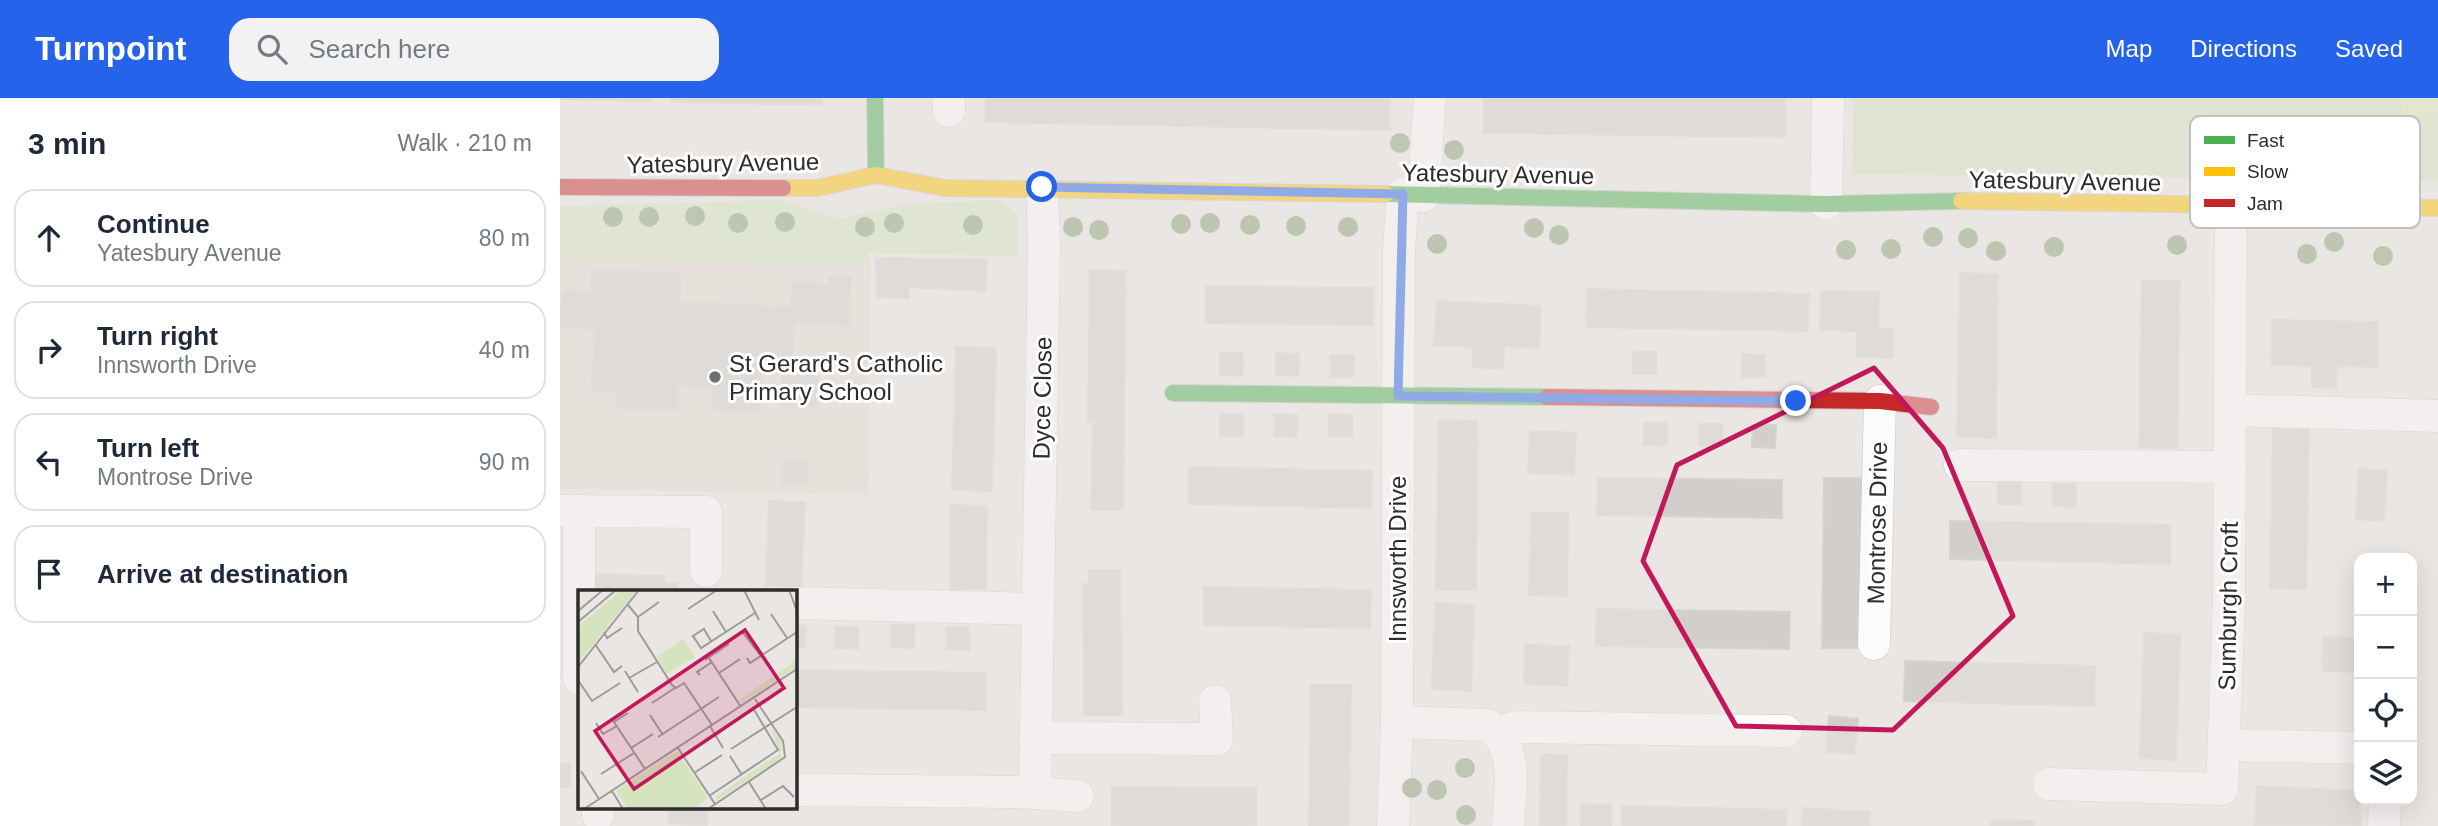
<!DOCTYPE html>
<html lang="en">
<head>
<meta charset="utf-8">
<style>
	body { margin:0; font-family:Arial,sans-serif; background:#f2f2f3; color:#1f2937 }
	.controls { position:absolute; right:21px; bottom:21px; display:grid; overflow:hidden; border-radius:14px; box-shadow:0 7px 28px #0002 }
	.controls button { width:63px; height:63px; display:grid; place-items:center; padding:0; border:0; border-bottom:2px solid #e0e1e3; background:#fff; color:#1f2937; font:35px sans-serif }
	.stop { position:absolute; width:21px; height:21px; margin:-16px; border:5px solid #2563eb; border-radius:50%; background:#fff }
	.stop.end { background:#2563eb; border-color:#fff; box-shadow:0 2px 7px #0008 }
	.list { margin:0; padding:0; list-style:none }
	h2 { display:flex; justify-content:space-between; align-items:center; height:91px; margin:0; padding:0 28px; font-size:30px }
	h2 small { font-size:23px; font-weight:400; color:#747a83 }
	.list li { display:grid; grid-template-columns:46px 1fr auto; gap:21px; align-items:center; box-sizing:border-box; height:98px; margin:0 14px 14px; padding:0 14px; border:2px solid #e0e1e3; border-radius:21px }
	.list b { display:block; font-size:26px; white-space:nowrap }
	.list p { margin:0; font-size:23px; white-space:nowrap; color:#747a83 }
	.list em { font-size:23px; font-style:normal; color:#747a83 }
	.icon { flex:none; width:38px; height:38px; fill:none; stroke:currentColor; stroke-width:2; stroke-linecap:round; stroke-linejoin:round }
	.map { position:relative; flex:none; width:1878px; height:728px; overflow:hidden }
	header { display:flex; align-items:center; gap:42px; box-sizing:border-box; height:98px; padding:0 35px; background:#2563eb; color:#fff }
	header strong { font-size:33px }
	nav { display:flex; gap:38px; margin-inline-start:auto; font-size:24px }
	.search { width:490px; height:63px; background:#f2f2f3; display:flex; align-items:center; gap:18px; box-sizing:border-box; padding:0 24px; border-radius:21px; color:#747a83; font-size:26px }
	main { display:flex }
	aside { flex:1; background:#fff }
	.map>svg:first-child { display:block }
</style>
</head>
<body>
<header>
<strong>Turnpoint</strong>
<div class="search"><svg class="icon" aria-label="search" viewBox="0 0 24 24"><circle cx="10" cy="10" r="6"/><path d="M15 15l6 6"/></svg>Search here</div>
<nav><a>Map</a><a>Directions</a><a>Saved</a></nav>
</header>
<main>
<aside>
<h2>3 min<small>Walk · 210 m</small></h2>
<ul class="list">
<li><svg class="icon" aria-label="ahead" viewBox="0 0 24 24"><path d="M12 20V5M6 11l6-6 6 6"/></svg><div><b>Continue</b><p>Yatesbury Avenue</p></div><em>80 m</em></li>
<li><svg class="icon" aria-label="right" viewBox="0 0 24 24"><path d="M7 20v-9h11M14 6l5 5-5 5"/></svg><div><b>Turn right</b><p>Innsworth Drive</p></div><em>40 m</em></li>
<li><svg class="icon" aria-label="left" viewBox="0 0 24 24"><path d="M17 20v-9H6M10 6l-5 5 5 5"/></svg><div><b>Turn left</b><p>Montrose Drive</p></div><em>90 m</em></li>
<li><svg class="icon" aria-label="arrive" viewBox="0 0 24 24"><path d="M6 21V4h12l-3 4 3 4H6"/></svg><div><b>Arrive at destination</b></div></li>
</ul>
</aside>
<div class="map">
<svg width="1878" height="728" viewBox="0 0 1878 728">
	<rect width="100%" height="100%" fill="#eae6e3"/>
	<path fill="#e4dbd2" d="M0 161 311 167 308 397 0 391Z"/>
	<g fill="#d5e3be">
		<path d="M1293 0H1878V83L1292 76Z"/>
		<path d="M220 102 280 121 346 106 440 102 458 117V158L308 155 311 167 0 161V108Z"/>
	</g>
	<rect fill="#e0e7bc" x="1843" y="0" width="35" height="17"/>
	<g fill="#d1cecc" stroke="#d5d2cf" stroke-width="2">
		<path d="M0 0H91V3L0 1Z"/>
		<path d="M112 0H262V7L112 4Z"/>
		<path d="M426 0H830V32L425 24Z"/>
		<path d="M924 0H1225V39L924 35Z"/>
		<path d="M316 160 427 161 425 193 348 189 349 200 317 199Z"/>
		<path d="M32 172 120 175 119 204 231 209 233 184 269 186V178L291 179 289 227 234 225 232 259 203 258 201 314 152 312V290L118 288 117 312 57 310 58 294 32 293 35 231 1 229 2 192 31 194Z"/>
		<path d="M530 172 566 173 564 325 528 324Z"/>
		<path d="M1400 175 1438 176 1436 340 1397 339Z"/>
		<path d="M1582 183H1620L1619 211 1581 210Z"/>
		<path d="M646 188 813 190V227L646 225Z"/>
		<path d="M1027 191 1249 196 1248 233 1026 229Z"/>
		<path d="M1261 193 1319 194 1318 231H1333V260L1297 259V233L1260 232Z"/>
		<path d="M877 203 981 208 979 250 944 248 943 271 913 269V249L874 247Z"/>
		<path d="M1581 210 1619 211V239L1581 238Z"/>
		<path d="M1712 222 1818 224 1817 269 1777 268 1776 290 1752 289V268L1711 267Z"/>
		<path d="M1581 238 1619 239 1618 267 1580 266Z"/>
		<path d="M396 249 436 250 432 393 392 392Z"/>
		<path d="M1073 253 1096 254V276H1073Z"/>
		<path d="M660 255H683V278L660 277Z"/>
		<path d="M716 255 739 256V278L716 277Z"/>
		<path d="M1182 256 1205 257V279H1182Z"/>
		<path d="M770 257H794L793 279H770Z"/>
		<path d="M1580 266 1618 267V294H1580Z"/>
		<path d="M222 277 258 279 256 309 220 308Z"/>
		<path d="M1580 294H1618V322L1580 321Z"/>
		<rect x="660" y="316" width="23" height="22"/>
		<path d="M714 316 737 317V339L714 338Z"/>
		<path d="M769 316 792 317V338H769Z"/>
		<path d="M1580 321 1618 322 1617 350 1579 349Z"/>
		<path d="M879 322 918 323 916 492H876Z"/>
		<path d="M533 324 564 325 563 412H531Z"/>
		<path d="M1084 325H1107V348L1084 347Z"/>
		<path d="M1139 326H1163L1162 348H1139Z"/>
		<path d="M1193 327H1216L1215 350 1192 349Z"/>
		<path d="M1713 331 1749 332 1746 491 1710 490Z"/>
		<path d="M970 333 1016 335 1014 377 968 375Z"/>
		<path d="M223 362 247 363 246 387 222 386Z"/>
		<path d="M629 369 812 373 811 410 629 406Z"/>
		<path d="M1799 371 1827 373 1824 423 1796 421Z"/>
		<path d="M1038 380 1222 382V420L1037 417Z"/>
		<path d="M1264 380H1304L1302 550H1262Z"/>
		<path d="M1438 385H1461V407L1438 406Z"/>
		<path d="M1493 386 1516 387V409L1493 408Z"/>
		<path d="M209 403 245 404 241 489 206 487Z"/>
		<path d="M391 407 427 408 426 491H391Z"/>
		<path d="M971 415H1008L1007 498 969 497Z"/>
		<path d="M1390 423 1610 427V466L1390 461Z"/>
		<path d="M529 472H560L562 617H524L523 486H529Z"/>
		<path d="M33 476 105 478V485H118V494H33Z"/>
		<path d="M644 489 811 492 810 530 644 527Z"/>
		<path d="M875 505 914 507 911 593 872 591Z"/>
		<path d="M1037 511 1230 514 1229 551 1036 548Z"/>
		<path d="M234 527 246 528V549H234Z"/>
		<path d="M331 527H355L354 550 331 549Z"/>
		<path d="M275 528 298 529V551L275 550Z"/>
		<path d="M386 529H409V552L386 551Z"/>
		<path d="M1584 535 1620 536 1616 662 1580 660Z"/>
		<path d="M1763 539 1799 540V574L1762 573Z"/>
		<path d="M965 547 1009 548 1007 588 964 586Z"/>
		<path d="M1345 563 1535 568 1534 608 1344 603Z"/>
		<path d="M234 572 425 575V612L234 609Z"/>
		<path d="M751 587H791L789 728H749Z"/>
		<path d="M1269 618 1298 621 1294 656 1266 654Z"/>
		<path d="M981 656 1007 657 1006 728H980Z"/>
		<rect x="0" y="666" width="10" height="23"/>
		<path d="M1697 688 1799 693 1801 728 1695 727Z"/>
		<path d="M552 689 696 690V728H552Z"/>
		<path d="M1021 706 1051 707V728H1021Z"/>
		<path d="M1062 708 1227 712 1226 728H1062Z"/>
		<path d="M109 709H148L147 727 109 726Z"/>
		<path d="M1243 710 1310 714V728H1242Z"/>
		<path d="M1432 722 1474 723V728H1431Z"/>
	</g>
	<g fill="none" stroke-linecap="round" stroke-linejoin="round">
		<defs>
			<g id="street">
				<path d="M389 13V0"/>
				<path d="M843 96 839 151 837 624 928 627C960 649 950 695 948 728"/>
				<path d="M863 98 870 0"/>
				<path d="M1266 106 1268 0"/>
				<path d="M1670 312 1878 318"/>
				<path d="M1400 367 1670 369"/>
				<path d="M0 413 146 414V473"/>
				<path d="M234 505 478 511"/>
				<path d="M1314 546 1320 303"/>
				<path d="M19 580V413"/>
				<path d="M938 633 956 629 1226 633"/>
				<path d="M475 640 657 641 655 603"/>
				<path d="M1665 647 1799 650"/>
				<path d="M1489 686 1662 691 1669 501 1671 107"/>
				<path d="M234 692 455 694 518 698"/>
				<path d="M475 695 484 147 482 89"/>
				<path d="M38 717V709"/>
				<path d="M833 728 837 624"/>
				<path d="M1824 728 1825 702"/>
			</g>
			<g id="fast">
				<path d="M315 0 316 77"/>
				<path d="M826 96 1266 106 1401 103"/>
				<path d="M613 295 987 299"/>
			</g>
			<g id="slow">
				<path d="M223 90H257L316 77 385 90 826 96"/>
				<path d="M1401 103 1878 110"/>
			</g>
			<g id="jam">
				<path d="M0 89 223 90"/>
				<path d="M987 299 1320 303 1371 309"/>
			</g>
		</defs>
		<use href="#street" stroke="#c5c3c3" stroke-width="33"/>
		<use href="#fast" stroke="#c5c3c3" stroke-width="18"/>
		<use href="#slow" stroke="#c5c3c3" stroke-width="18"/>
		<use href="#jam" stroke="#c5c3c3" stroke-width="18"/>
		<use href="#street" stroke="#fcfbfb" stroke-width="32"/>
		<use href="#fast" stroke="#4caf50" stroke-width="16"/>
		<use href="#slow" stroke="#ffc107" stroke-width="16"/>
		<use href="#jam" stroke="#c62828" stroke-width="16"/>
	</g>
	<g fill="#8ba077">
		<circle cx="840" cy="45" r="10"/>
		<circle cx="894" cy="52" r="10"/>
		<circle cx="135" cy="118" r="10"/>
		<circle cx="53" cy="119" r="10"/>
		<circle cx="89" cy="119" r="10"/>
		<circle cx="225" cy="124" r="10"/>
		<circle cx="178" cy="125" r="10"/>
		<circle cx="334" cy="125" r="10"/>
		<circle cx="650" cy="125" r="10"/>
		<circle cx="621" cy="126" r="10"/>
		<circle cx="413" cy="127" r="10"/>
		<circle cx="690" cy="127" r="10"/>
		<circle cx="736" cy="128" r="10"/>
		<circle cx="305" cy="129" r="10"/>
		<circle cx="513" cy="129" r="10"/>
		<circle cx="788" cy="129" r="10"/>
		<circle cx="974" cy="130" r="10"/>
		<circle cx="539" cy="132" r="10"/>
		<circle cx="999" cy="137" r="10"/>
		<circle cx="1373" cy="139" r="10"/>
		<circle cx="1408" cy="140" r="10"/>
		<circle cx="1774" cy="144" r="10"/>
		<circle cx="877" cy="146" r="10"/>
		<circle cx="1617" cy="147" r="10"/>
		<circle cx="1494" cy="149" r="10"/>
		<circle cx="1331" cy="151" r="10"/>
		<circle cx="1286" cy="152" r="10"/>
		<circle cx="1436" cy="153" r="10"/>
		<circle cx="1747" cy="156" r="10"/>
		<circle cx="1823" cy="158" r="10"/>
		<circle cx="905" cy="670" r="10"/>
		<circle cx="852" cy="690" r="10"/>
		<circle cx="877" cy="692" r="10"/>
		<circle cx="906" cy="717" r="10"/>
	</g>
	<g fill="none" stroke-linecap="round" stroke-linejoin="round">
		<path stroke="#2563eb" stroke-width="9" d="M482 89 843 96 838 298 1236 303"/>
	</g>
	<path d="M0 0H1878V728H0ZM1314 270 1383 350 1453 518 1333 632 1176 628 1083 463 1117 367Z" fill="#eae6e3" fill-opacity=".55" fill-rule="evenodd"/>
	<path fill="none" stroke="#c2185b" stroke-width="5" stroke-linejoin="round" d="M1314 270 1383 350 1453 518 1333 632 1176 628 1083 463 1117 367Z"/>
	<circle fill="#6f6e6d" stroke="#fff" stroke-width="2.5" cx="155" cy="279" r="7"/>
	<g text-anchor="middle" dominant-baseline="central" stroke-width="6" stroke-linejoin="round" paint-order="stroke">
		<g font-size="24" fill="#2d2d2d" stroke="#fff">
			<text transform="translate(163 65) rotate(-1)">Yatesbury Avenue</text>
			<text transform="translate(938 76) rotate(1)">Yatesbury Avenue</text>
			<text transform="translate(1505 83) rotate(1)">Yatesbury Avenue</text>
			<text transform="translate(482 300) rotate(-89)">Dyce Close</text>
			<text transform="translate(1317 425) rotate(-89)">Montrose Drive</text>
			<text transform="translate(837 461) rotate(-90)">Innsworth Drive</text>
			<text transform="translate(1668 508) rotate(-89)">Sumburgh Croft</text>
		</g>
		<g font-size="24" fill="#2d2d2d" stroke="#fff" text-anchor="start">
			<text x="169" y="265">St Gerard's Catholic<tspan x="169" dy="28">Primary School</tspan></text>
		</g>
	</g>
	<g transform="translate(18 492)">
		<rect width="219" height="219" fill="#eae6e3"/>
		<path d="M43 0H59L0 73V37ZM105 49 117 67 89 84 79 67ZM219 70V77L163 113 161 110ZM192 135 203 151V168L139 210 138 206 202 163ZM99 161 130 208 116 219H50L38 201Z" fill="#d5e3be"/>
		<path fill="none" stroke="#9e9c9a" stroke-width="2" d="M166 0 181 30M211 0 219 21M50 15 60 27V41L94 95 98 98 106 93 134 135M110 19 139 0M0 21 25 0M135 21 148 42M193 24 209 48M60 27 81 12M0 32 38 0M26 42 29 48 44 38M165 43 183 66M133 51 126 39 115 46 123 58 177 23M17 54 36 82 44 76M131 68 163 117M169 68 172 73 219 42M127 70 151 54M0 77 61 0M47 81 60 102M141 83 162 69M122 85 119 82 134 72M51 88 79 72M0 90 14 111 42 93M74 113 97 98M50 123 36 132 67 179M72 125 85 145M18 133 25 144 39 136M132 136 145 158M80 147 141 107M53 158 75 144M100 158 137 214M153 159 219 117M152 166 164 185M3 181 21 209M116 183 144 165M23 184 56 163M171 192 188 219M34 201 45 219M131 206 200 160 175 118M183 210 205 196 216 207M6 219 219 79M130 219 207 167 205 151 177 109"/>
		<path fill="#c2185b" fill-opacity="0.15" stroke="#c2185b" stroke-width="3.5" d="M167 40 206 98 56 199 17 141Z"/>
		<rect width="219" height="219" fill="none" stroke="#2d2d2d" stroke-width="3.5"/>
	</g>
	<rect x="1630" y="18" width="230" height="112" rx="10" fill="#fff" stroke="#c0c0c0" stroke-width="2"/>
	<rect x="1644" y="38" width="31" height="8" fill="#4caf50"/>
	<rect x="1644" y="69" width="31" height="9" fill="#ffc107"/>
	<rect x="1644" y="101" width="31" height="8" fill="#c62828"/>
	<g font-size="19" fill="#2d2d2d">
		<text x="1687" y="49">Fast</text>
		<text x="1687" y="80">Slow</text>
		<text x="1687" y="112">Jam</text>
	</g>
</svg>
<div class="controls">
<button>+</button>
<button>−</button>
<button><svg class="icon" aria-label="locate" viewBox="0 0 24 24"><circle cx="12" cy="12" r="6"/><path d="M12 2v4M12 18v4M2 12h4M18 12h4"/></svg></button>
<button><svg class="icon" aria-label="layers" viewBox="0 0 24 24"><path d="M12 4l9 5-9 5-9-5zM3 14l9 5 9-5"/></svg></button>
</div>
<div class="stop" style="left:482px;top:89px"></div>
<div class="stop end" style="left:1236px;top:303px"></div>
</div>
</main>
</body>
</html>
